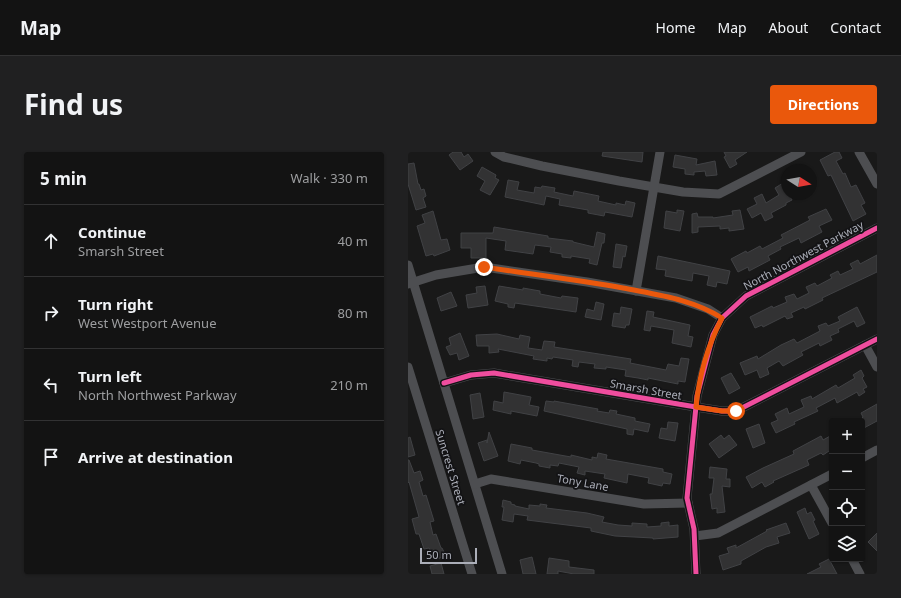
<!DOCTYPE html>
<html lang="en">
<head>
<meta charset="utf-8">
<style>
	body { margin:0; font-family:"Noto Sans",sans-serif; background:#202021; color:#f1f3f6 }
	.controls { position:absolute; right:12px; bottom:12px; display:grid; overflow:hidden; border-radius:4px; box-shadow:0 1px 3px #0004 }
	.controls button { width:36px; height:36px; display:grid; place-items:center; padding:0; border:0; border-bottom:1px solid #323233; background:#131313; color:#f1f3f6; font:20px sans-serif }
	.compass { position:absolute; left:373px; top:12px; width:36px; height:36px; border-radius:50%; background:#131313; box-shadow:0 1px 3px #0004; rotate:101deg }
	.scale { position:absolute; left:12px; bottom:10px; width:57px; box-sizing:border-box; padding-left:4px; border:2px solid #abaeb8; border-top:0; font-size:11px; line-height:14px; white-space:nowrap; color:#abaeb8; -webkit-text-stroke:3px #131315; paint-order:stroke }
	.stop { position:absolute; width:12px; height:12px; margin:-9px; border:3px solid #ea580c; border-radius:50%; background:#fff }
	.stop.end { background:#ea580c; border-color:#fff; box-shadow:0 1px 4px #0008 }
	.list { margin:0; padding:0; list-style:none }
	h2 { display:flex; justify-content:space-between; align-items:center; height:52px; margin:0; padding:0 16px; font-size:17px }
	h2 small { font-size:13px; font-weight:400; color:#9d9ea0 }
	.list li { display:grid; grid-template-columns:26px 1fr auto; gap:12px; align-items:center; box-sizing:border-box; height:72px; padding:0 16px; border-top:1px solid #323233 }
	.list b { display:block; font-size:15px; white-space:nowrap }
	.list p { margin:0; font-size:13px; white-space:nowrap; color:#9d9ea0 }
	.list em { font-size:13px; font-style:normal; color:#9d9ea0 }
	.icon { flex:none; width:22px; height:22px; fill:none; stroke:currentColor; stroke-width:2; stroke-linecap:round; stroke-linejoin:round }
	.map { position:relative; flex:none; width:469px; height:422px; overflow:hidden; border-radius:4px }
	header { display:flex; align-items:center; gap:24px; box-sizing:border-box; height:56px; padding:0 20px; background:#131313; border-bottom:1px solid #323233 }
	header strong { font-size:19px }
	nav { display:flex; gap:22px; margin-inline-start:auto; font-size:14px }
	.intro { display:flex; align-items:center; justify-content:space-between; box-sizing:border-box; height:96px; padding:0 24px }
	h1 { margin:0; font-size:28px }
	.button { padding:10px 18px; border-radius:4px; background:#ea580c; color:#fff; font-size:14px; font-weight:700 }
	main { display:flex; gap:24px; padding:0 24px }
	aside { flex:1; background:#131313; border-radius:4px; box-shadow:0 1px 3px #0004 }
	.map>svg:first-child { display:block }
</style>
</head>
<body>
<header>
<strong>Map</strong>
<nav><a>Home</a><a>Map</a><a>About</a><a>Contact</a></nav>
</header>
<div class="intro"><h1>Find us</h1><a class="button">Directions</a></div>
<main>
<aside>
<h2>5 min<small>Walk · 330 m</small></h2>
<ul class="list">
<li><svg class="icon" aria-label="ahead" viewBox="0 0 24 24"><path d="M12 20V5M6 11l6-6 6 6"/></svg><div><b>Continue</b><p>Smarsh Street</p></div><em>40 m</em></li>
<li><svg class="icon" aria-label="right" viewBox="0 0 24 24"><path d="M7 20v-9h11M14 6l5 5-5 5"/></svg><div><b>Turn right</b><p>West Westport Avenue</p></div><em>80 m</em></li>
<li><svg class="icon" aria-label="left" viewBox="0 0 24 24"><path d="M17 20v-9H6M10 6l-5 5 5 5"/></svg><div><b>Turn left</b><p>North Northwest Parkway</p></div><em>210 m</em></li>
<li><svg class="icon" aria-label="arrive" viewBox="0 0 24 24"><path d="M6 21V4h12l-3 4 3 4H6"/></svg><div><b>Arrive at destination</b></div></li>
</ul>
</aside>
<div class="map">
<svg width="469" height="422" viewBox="0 0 469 422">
	<rect width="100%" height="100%" fill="#191919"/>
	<g fill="#323233" stroke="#414245">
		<path d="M45 0H53L56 5 60 2 65 9 52 18 41 3Z"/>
		<path d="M195 0H235L234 10 194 4Z"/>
		<path d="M316 0H339L327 8 329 12 322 16 316 5 318 4Z"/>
		<path d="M427 0H431L434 6 428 9 435 22 437 21 443 35 448 33 457 51 453 53 458 62 445 69 423 23 420 24 412 8Z"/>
		<path d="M267 3 289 7 288 13 307 9 309 23 298 24 297 19 286 20V23L277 22V17L265 15Z"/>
		<path d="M6 11 10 32H11L13 38 16 37 18 44 15 46 18 55 8 58 0 32V12Z"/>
		<path d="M74 15 88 23 87 26 91 28 82 43 72 38 77 29 69 24Z"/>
		<path d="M100 28 111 30 109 38 126 41 127 35 133 36 134 34 147 36 146 40 165 44 166 39 191 44 190 49 208 53V51L217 53 218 49 227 51 224 65 197 60 196 64 180 61V58L151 53 152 47 138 44 136 53 97 45Z"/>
		<path d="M375 31 379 39V42H381L384 48 378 51V53L363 61 365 65 357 69 353 61 344 66 339 57 349 52 346 46 354 42 358 51 371 43 367 36Z"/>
		<path d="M418 57 424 68 411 74 414 80 393 91 391 86 372 95 373 97 360 104 362 108 341 119 340 115 330 120 323 107 338 99 339 101 352 94 354 97 375 86 373 83 402 68 400 65Z"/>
		<path d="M269 58 276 59 272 79 256 76 258 59 269 61Z"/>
		<path d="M332 58 336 77 321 79V76L312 77V74L290 75V80L284 81V62L289 61 290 65H305V66L325 63 324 59Z"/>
		<path d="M25 59 33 88 39 87 42 98 26 104 25 102 18 104 9 74 17 71 14 63Z"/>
		<path d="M86 75 140 84V86L165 89V90L186 95 189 80 197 82 196 91H194L189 113 181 111 182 107 163 104V106L154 105V102L142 100 143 95 127 93 125 102 97 98 98 89 78 86V106H63V96H53V81H85Z"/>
		<path d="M208 92 219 94 217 105 215 104 213 116 205 115Z"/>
		<path d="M469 103V120L414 146 415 148 397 157 396 155 383 161 385 165 379 167 377 164 355 175 354 173 347 176 342 165 364 154 365 156 379 150 377 145 386 142 389 147 401 141 398 135 407 131 409 134 424 126 422 123 430 119 432 123 445 117 442 112 450 108 452 112Z"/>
		<path d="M250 104 322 119 319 132 309 130 308 135 299 133 301 124 285 121 284 129 257 124 258 118 248 117Z"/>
		<path d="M77 134 80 153 60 156 58 143 69 141 68 135Z"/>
		<path d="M91 134 115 138V136L132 139V142L153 146 154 144 170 146 168 160 107 151 106 156 100 155V152L87 149Z"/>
		<path d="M43 140 49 154 33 159 29 146Z"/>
		<path d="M188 150 196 152 193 168 177 165 179 157 186 159Z"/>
		<path d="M213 155 224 157 221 173H218L217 176 204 174 206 161 212 162Z"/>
		<path d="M449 155 457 171 449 175 446 169 430 177 431 180 422 184 424 188 412 194 411 191 393 200 395 203 375 214 371 209 359 216 361 222 352 226 349 218 337 223 332 211 349 204 350 207 373 193 386 187 389 191 412 179 410 174 418 171 420 174 432 169 430 165Z"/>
		<path d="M239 159 246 160 245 165 282 173 280 184 285 185 283 195 264 191 266 178 243 174 242 179 236 178Z"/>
		<path d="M52 181 61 204 51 208 49 201 42 203 38 195 43 193 41 186Z"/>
		<path d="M89 182 111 187 112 183 122 185 120 196 134 198 136 189 147 190 146 195 223 207 222 211 258 218 260 212 271 214 273 206 281 207 277 230 270 229V232L240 226V228L230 226 217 224 218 218 198 215V217L186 216 187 212 171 210 170 215 164 214 165 208 145 205 144 207 139 206V209L125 207 126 204 90 197 91 200 81 201V194H69L68 183Z"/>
		<path d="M453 218 456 224 454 226 459 235 455 237 457 240 451 244 449 240 429 251 427 246 408 256 410 259 386 270 387 272 368 281 363 271 370 268 367 262 379 256 381 262 396 255 393 248 403 244 404 247 428 233 430 236 447 226 445 223Z"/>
		<path d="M323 221 332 236 321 242 313 226Z"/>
		<path d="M96 240 123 245 121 253 131 255 129 264 103 259V262L85 258 86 249 95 251Z"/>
		<path d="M72 241 76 265 65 267 62 243Z"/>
		<path d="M138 249 146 250V249L190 257 189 259 201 261 202 258 209 259 208 262 227 266V269L242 272 240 280 226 277 225 283 219 282V277L136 259Z"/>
		<path d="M469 252V269L454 277V266L455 265 453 261Z"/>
		<path d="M260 270 270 271 267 289 251 286 253 276 259 277Z"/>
		<path d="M351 272 357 291 345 296 338 277Z"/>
		<path d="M81 280 90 304 76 309 70 291 79 288V291Z"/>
		<path d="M313 283 316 287 321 283 329 293 311 306 301 292Z"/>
		<path d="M424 283V297L415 303 413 301 399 308 401 313 365 329 366 330 357 335 354 330 344 336 338 325 355 316 386 302 385 299 413 284 415 288Z"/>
		<path d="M2 285 7 303 0 305V286Z"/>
		<path d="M103 292 124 296V298L163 305V303L184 308V305L189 306 190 301 199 303 198 307 255 317V320L264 322 262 332 255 331 254 334 240 331 241 326 220 322 219 331 196 326 197 322 177 319V323L169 321 171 315 151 311 150 314 142 313V316L131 314V312L128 311 113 308 112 312 100 309Z"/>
		<path d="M0 308H1L6 321 12 319 15 328 11 330 15 344 18 343 26 369 22 370 25 383 28 382 33 396H34L38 404 29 407 26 398 23 400 21 396 16 397 11 382H8L4 367 11 365 1 330 0 331Z"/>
		<path d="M302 315 319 317 318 327H322V335L314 334 317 360 309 361V356L304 357 302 342H304L306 326H301Z"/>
		<path d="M95 348 103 350V352L107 353V354L121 357V353L132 354V352L139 353 138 356 179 361 196 365 194 370 210 373 224 374V371L239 372V375L253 374V371L261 370V374L270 373V385L245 387V386L207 384 183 379V376L119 368 120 364 106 362 105 370 94 368 96 355H94Z"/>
		<path d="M397 356 399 362 403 360 407 368 405 369 411 382 401 387 389 360Z"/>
		<path d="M378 371 382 381 369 385 371 391 358 395 333 409V412L315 418 311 404 321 401 319 396 328 393V396L359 379 358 378Z"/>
		<path d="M469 381V399L460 390Z"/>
		<path d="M124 405 128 422H115L112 408Z"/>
		<path d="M141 406 161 409V415L186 418V422H166L150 419V422H139Z"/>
		<path d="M421 407 429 422H399L413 415 411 412Z"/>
		<path d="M33 411 36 422H24L22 414Z"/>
	</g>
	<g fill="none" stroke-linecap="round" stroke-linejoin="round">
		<g stroke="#4d4e51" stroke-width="9">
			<path d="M87 0 96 5 134 14 211 29 275 40 311 42 393 0"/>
			<path d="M451 0 469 32"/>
			<path d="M0 113 94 422"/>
			<path d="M0 132 28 123 76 115 179 130 268 146 300 157 314 166"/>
			<path d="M228 139 252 0"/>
			<path d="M457 193 469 215"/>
			<path d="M0 215 64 422"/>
			<path d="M36 231 63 223 86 221 288 255 314 259H328L469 187"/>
			<path d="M454 306 469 298"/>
			<path d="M67 332 83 327 236 352 280 351"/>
			<path d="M403 333 424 371"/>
			<path d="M287 384 310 381 424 322"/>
			<path d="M444 407 452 422"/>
			<path d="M288 422 286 377 279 346 289 244 305 183 314 166 338 144 469 76"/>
		</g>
		<defs>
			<g id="cycleway">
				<path d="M36 231 63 223 86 221 288 255 314 259H328L469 187"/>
				<path d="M288 422 286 377 279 346 289 244 305 183 314 166 338 144 469 76"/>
			</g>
		</defs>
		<use href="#cycleway" stroke="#131315" stroke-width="8"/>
		<use href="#cycleway" stroke="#ef4d9e" stroke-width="5"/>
	</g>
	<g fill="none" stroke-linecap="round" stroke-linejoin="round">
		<path stroke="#ea580c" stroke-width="5" d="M76 115C122 122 169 128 215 136 250 143 284 147 314 166 300 193 291 224 288 255L314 259H328"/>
	</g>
	<g text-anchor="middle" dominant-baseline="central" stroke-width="3.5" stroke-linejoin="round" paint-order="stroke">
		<g font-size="11" fill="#abaeb8" stroke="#131315">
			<text transform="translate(395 103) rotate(-28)">North Northwest Parkway</text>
			<text transform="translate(238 237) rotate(10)">Smarsh Street</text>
			<text transform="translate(43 315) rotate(73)">Suncrest Street</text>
			<text transform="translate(175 330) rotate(10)">Tony Lane</text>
		</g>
	</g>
</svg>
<div class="controls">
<button>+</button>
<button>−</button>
<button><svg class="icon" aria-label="locate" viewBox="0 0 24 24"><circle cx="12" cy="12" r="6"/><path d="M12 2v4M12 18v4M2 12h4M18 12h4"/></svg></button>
<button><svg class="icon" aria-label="layers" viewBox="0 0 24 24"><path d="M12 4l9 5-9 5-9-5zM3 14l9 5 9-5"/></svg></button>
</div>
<svg class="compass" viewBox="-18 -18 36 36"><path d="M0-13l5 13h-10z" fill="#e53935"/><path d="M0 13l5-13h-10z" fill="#9d9ea0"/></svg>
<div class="scale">50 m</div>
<div class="stop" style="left:328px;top:259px"></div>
<div class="stop end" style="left:76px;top:115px"></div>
</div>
</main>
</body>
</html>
